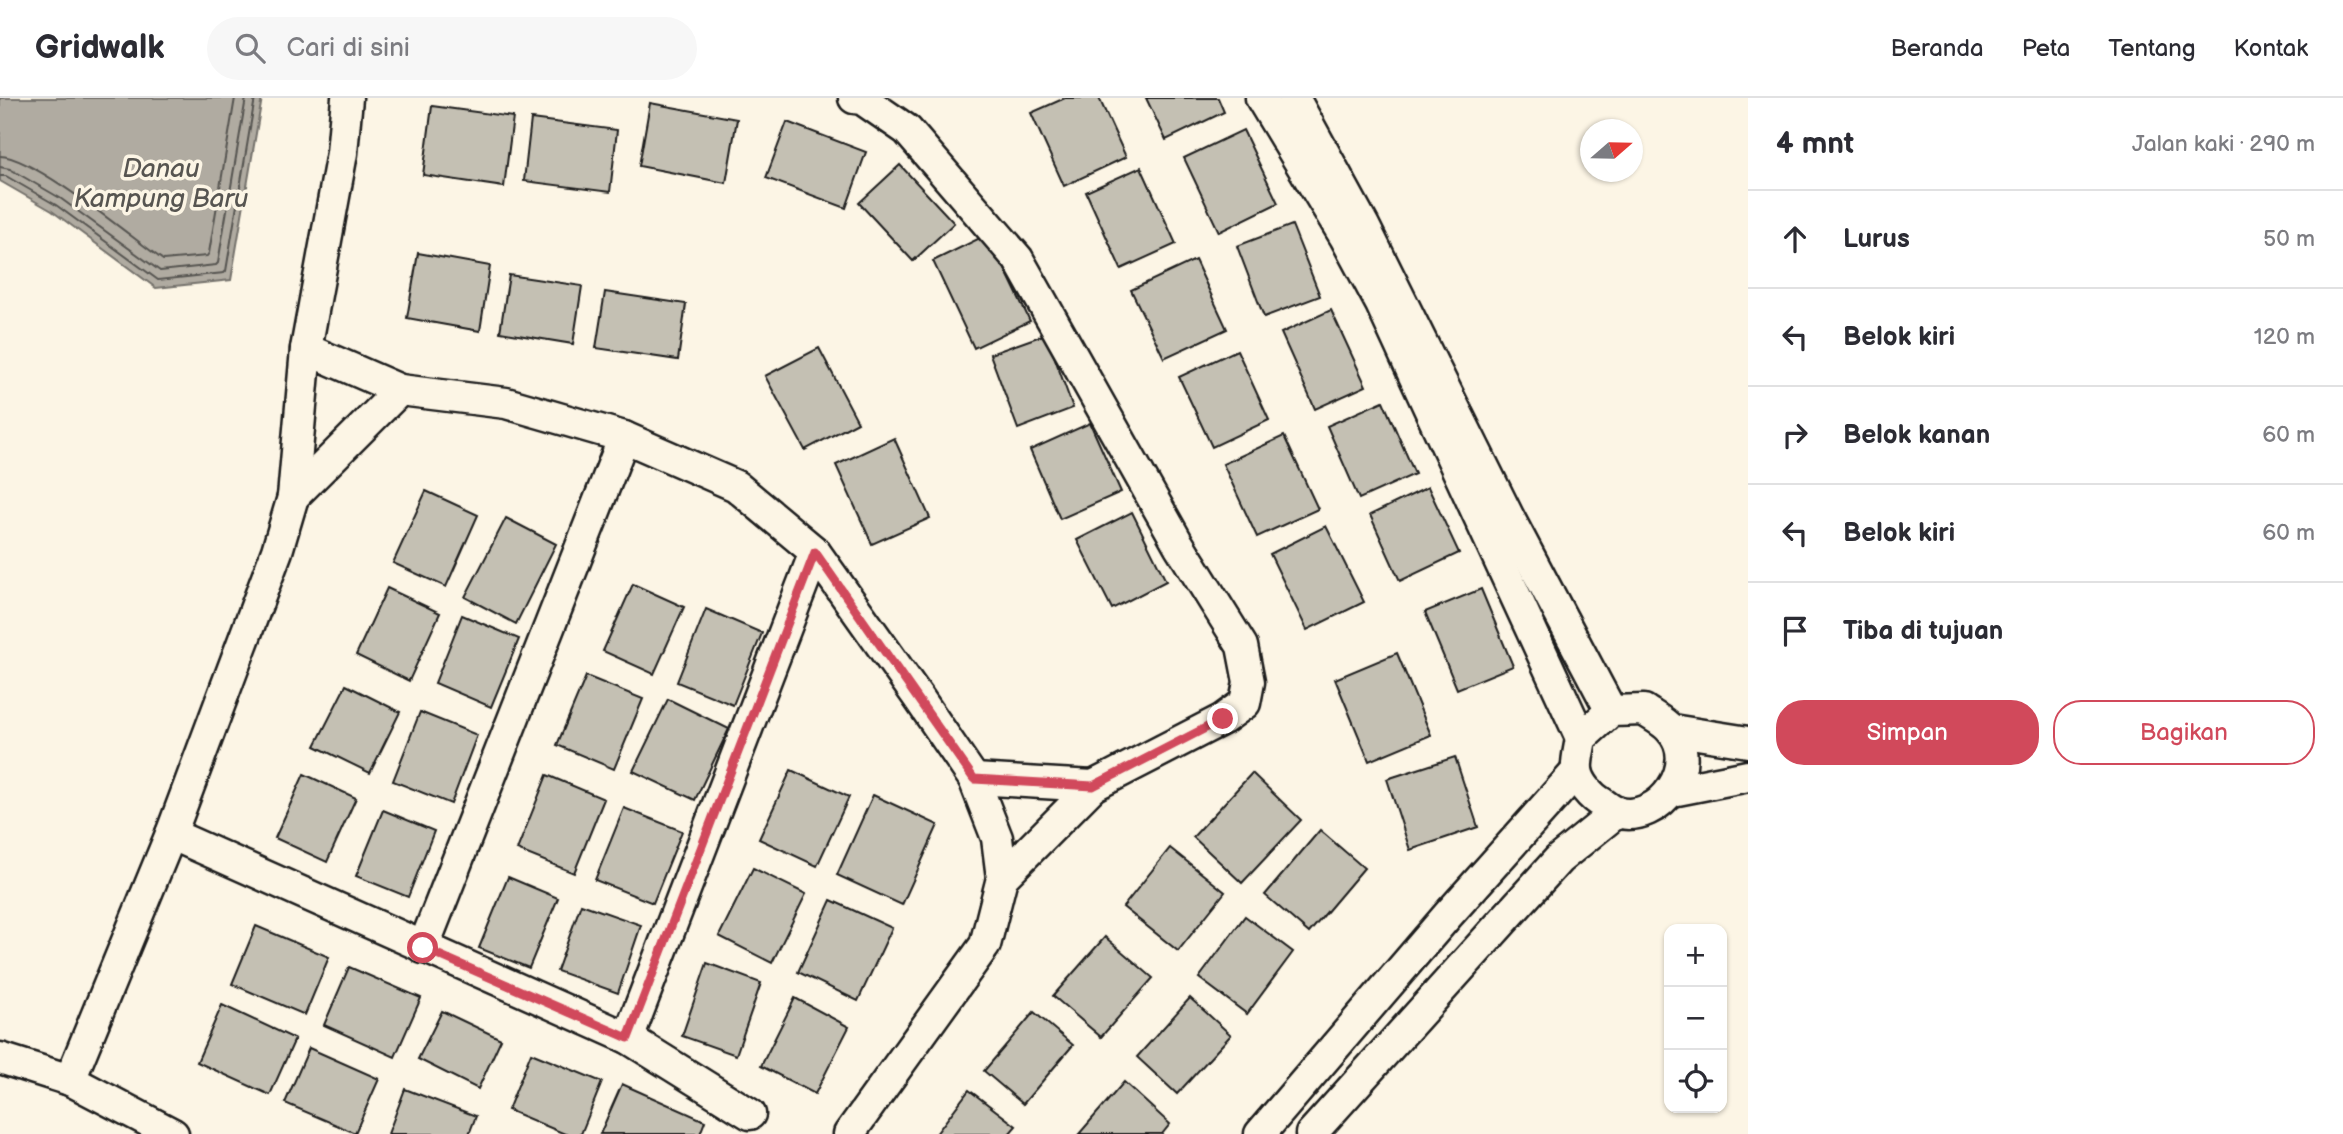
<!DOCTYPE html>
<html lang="id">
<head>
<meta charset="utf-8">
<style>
	body { margin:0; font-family:"Balsamiq Sans",sans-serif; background:#f7f7f7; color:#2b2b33 }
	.controls { position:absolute; right:21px; bottom:21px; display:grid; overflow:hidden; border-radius:14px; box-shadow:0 2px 5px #0004 }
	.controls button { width:63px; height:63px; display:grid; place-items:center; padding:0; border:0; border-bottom:2px solid #e1e1e2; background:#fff; color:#2b2b33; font:35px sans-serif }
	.compass { position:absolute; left:1580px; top:21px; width:63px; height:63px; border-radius:50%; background:#fff; box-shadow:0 2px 5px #0004; rotate:70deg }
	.stop { position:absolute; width:21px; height:21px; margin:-16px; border:5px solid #d1495b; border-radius:50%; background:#fff }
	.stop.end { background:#d1495b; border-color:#fff; box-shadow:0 2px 7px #0008 }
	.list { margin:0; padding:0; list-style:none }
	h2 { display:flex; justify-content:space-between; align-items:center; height:91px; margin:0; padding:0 28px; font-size:30px }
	h2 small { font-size:23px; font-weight:400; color:#7c7c81 }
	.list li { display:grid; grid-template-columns:46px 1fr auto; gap:21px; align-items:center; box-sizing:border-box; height:98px; padding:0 28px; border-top:2px solid #e1e1e2 }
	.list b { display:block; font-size:26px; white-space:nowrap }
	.list em { font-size:23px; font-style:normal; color:#7c7c81 }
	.actions { display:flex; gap:14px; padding:21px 28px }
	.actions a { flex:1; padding:16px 0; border:2px solid #d1495b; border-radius:28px; text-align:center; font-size:24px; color:#d1495b }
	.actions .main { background:#d1495b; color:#fff }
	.icon { flex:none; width:38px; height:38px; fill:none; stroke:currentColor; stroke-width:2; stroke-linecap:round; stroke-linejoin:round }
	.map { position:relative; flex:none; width:1748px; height:1036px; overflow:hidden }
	header { display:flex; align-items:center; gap:42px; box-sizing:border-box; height:98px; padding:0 35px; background:#fff; border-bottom:2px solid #e1e1e2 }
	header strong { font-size:33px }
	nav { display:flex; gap:38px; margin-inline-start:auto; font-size:24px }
	.search { width:490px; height:63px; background:#f7f7f7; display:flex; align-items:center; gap:18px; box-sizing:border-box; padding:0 24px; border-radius:38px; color:#7c7c81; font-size:26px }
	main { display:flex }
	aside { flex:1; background:#fff }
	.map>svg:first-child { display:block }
</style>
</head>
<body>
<header>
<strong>Gridwalk</strong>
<div class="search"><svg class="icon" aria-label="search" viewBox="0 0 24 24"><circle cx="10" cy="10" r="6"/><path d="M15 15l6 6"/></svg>Cari di sini</div>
<nav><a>Beranda</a><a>Peta</a><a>Tentang</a><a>Kontak</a></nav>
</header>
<main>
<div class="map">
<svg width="1748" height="1036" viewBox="0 0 1748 1036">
	<rect width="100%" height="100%" fill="#fcf5e5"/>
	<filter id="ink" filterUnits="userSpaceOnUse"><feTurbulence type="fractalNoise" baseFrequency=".0143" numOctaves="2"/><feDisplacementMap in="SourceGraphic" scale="14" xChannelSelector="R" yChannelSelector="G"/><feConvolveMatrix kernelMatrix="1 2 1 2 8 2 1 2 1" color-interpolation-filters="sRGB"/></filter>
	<g filter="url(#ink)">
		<path fill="#b0aba1" stroke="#75726c" stroke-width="2" d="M0 0H262L231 182 156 190 52 113 0 83Z"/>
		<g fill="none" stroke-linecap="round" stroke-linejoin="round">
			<g stroke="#575551" stroke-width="2">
				<path d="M0 58C35 59 131 139 163 162L207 158 209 155 235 0"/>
				<path d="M0 69 10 71 60 100 160 173 216 167 218 165 246 0"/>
				<path d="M0 78H6L56 107 158 182 224 175 226 173 255 0"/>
			</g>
		</g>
		<g fill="#c4c0b3" stroke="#1c1c1c" stroke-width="2">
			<path d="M1065 0H1099L1126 59 1064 88 1031 15Z"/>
			<path d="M1146 0H1218L1224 14 1166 42Z"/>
			<path d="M650 5 737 21 726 85 639 68Z"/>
			<path d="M432 8 513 19 504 89 423 77Z"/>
			<path d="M531 21 617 32 610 94 524 83Z"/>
			<path d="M787 24 866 54 846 110 766 80Z"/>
			<path d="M1243 32 1278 105 1219 134 1184 60Z"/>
			<path d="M900 67 954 125 913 163 859 105Z"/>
			<path d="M1141 69 1176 146 1121 171 1086 94Z"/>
			<path d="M1292 127 1320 198 1264 219 1237 148Z"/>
			<path d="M988 136 1030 223 974 250 933 163Z"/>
			<path d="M418 155 490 168 480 233 407 220Z"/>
			<path d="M1195 162 1227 231 1164 260 1131 192Z"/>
			<path d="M509 177 582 188 573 246 500 234Z"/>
			<path d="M605 194 686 206 678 262 596 250Z"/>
			<path d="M1331 212 1366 288 1315 311 1281 235Z"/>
			<path d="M1046 236 1073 310 1018 331 990 256Z"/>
			<path d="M819 250 858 324 805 352 765 278Z"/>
			<path d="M1237 252 1269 322 1212 349 1179 279Z"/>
			<path d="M1383 303 1415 376 1359 401 1327 328Z"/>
			<path d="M1090 325 1121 394 1060 421 1030 352Z"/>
			<path d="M1284 338 1318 411 1257 439 1223 366Z"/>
			<path d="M894 340 930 420 872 446 836 367Z"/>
			<path d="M1428 389 1459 455 1400 483 1370 417Z"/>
			<path d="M426 393 478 417 446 489 393 465Z"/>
			<path d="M1132 414 1166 483 1112 511 1077 442Z"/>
			<path d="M506 420 556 446 516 526 465 499Z"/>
			<path d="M1326 428 1364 504 1307 532 1270 456Z"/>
			<path d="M633 486 684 509 654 576 603 553Z"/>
			<path d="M387 490 440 515 409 583 356 557Z"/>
			<path d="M1481 491 1513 568 1457 591 1425 514Z"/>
			<path d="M706 511 762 535 733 607 677 584Z"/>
			<path d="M462 517 519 541 491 609 435 585Z"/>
			<path d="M1397 555 1431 637 1369 663 1335 581Z"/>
			<path d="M586 578 643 601 614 671 557 647Z"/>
			<path d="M346 587 400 614 370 675 315 648Z"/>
			<path d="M668 601 729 631 695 702 633 673Z"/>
			<path d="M420 614 477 637 451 706 393 683Z"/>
			<path d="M1455 659 1478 729 1410 752 1387 681Z"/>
			<path d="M791 672 849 699 817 768 759 741Z"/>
			<path d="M1252 675 1301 722 1242 785 1193 739Z"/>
			<path d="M304 676 356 700 327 764 275 740Z"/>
			<path d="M547 677 604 701 574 775 517 752Z"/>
			<path d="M873 697 938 727 902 807 837 777Z"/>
			<path d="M624 710 682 733 653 805 595 782Z"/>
			<path d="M383 712 434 733 408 799 356 778Z"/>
			<path d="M1320 732 1364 770 1309 835 1265 797Z"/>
			<path d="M1170 750 1225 794 1178 853 1123 809Z"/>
			<path d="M753 770 806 796 772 865 719 838Z"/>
			<path d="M508 779 558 800 529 870 479 850Z"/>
			<path d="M831 802 892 830 858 903 798 874Z"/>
			<path d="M581 806 641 827 618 895 557 873Z"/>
			<path d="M1245 818 1293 854 1247 916 1199 880Z"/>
			<path d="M256 828 329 859 305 917 232 886Z"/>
			<path d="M1105 839 1153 880 1101 939 1053 898Z"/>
			<path d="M707 865 761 885 736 957 682 938Z"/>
			<path d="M349 869 421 900 395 959 324 927Z"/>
			<path d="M795 900 849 929 815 996 761 968Z"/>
			<path d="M1190 900 1231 937 1177 996 1137 959Z"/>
			<path d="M222 907 295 941 270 997 197 964Z"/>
			<path d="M442 913 501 941 478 991 418 961Z"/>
			<path d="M1034 914 1073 947 1023 1006 984 973Z"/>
			<path d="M309 950 379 981 355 1035 285 1005Z"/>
			<path d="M531 955 602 984 581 1036H565L508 1012Z"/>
			<path d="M1124 984 1170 1026 1162 1036H1079Z"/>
			<path d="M622 986 705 1023 700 1036H600Z"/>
			<path d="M405 991 476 1018 469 1036H388Z"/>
			<path d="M969 992 1016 1028 1009 1036H936Z"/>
		</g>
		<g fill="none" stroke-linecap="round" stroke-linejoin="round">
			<defs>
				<g id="minor">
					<path d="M854 0 862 1 907 32 1018 161 1179 447 1242 548 1249 584 1245 605 1223 621 1093 688 1002 780"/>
					<path d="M1261 0 1345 139 1381 206 1581 640"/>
					<path d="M1294 0 1364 128 1509 420 1611 613"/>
					<path d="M306 251 400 292 506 305 624 339 736 388 815 454 918 599 974 681 997 740 1002 780 985 847 849 1036"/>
					<path d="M293 399 400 292"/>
					<path d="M1644 612C1652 618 1663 623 1670 631 1703 665 1660 728 1616 714 1611 712 1606 708 1602 705 1591 699 1579 685 1577 672 1576 662 1580 649 1581 640L1611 613Z"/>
					<path d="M1672 632 1748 644"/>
					<path d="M974 681 1093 688"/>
					<path d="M1672 693 1748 678"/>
					<path d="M171 736 628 940 750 1016"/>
					<path d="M423 850 624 339"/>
					<path d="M628 940 815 454"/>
					<path d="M0 960 70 982 173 1036"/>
					<path d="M70 982 171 736 277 453 293 399 306 251 342 55 347 0"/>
					<path d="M1260 1036 1448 817 1577 673"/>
					<path d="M1311 1036 1559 761 1617 714"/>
				</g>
			</defs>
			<use href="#minor" stroke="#1c1c1c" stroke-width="35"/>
			<use href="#minor" stroke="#fcf5e5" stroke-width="30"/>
		</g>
	</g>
	<g fill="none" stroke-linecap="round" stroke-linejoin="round" filter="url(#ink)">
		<path stroke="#d1495b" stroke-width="9" d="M423 850 628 940 815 454 974 681 1093 688 1223 621"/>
	</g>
	<g text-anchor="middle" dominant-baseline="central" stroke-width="7" stroke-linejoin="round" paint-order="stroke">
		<g font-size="26" font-style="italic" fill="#575551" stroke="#fcf5e5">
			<text x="161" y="71">Danau<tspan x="161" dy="30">Kampung Baru</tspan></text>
		</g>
	</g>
</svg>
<div class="controls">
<button>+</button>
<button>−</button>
<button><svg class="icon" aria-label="locate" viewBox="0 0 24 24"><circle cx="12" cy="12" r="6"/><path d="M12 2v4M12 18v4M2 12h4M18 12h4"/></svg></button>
</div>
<svg class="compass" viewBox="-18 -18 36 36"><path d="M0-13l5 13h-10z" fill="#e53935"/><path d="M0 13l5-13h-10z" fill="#7c7c81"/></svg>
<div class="stop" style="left:423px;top:850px"></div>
<div class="stop end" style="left:1223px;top:621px"></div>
</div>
<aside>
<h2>4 mnt<small>Jalan kaki · 290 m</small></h2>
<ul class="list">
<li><svg class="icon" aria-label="ahead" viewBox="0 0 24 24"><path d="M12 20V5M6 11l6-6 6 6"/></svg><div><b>Lurus</b></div><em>50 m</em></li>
<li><svg class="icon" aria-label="left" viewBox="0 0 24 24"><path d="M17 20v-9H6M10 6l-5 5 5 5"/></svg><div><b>Belok kiri</b></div><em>120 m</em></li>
<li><svg class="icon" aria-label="right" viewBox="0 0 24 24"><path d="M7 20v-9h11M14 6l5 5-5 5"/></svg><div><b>Belok kanan</b></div><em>60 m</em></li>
<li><svg class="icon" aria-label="left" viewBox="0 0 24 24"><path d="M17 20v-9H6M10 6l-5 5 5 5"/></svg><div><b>Belok kiri</b></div><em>60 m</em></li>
<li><svg class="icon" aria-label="arrive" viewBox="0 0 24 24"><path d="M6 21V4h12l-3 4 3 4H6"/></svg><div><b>Tiba di tujuan</b></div></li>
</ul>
<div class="actions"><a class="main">Simpan</a><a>Bagikan</a></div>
</aside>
</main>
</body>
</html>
